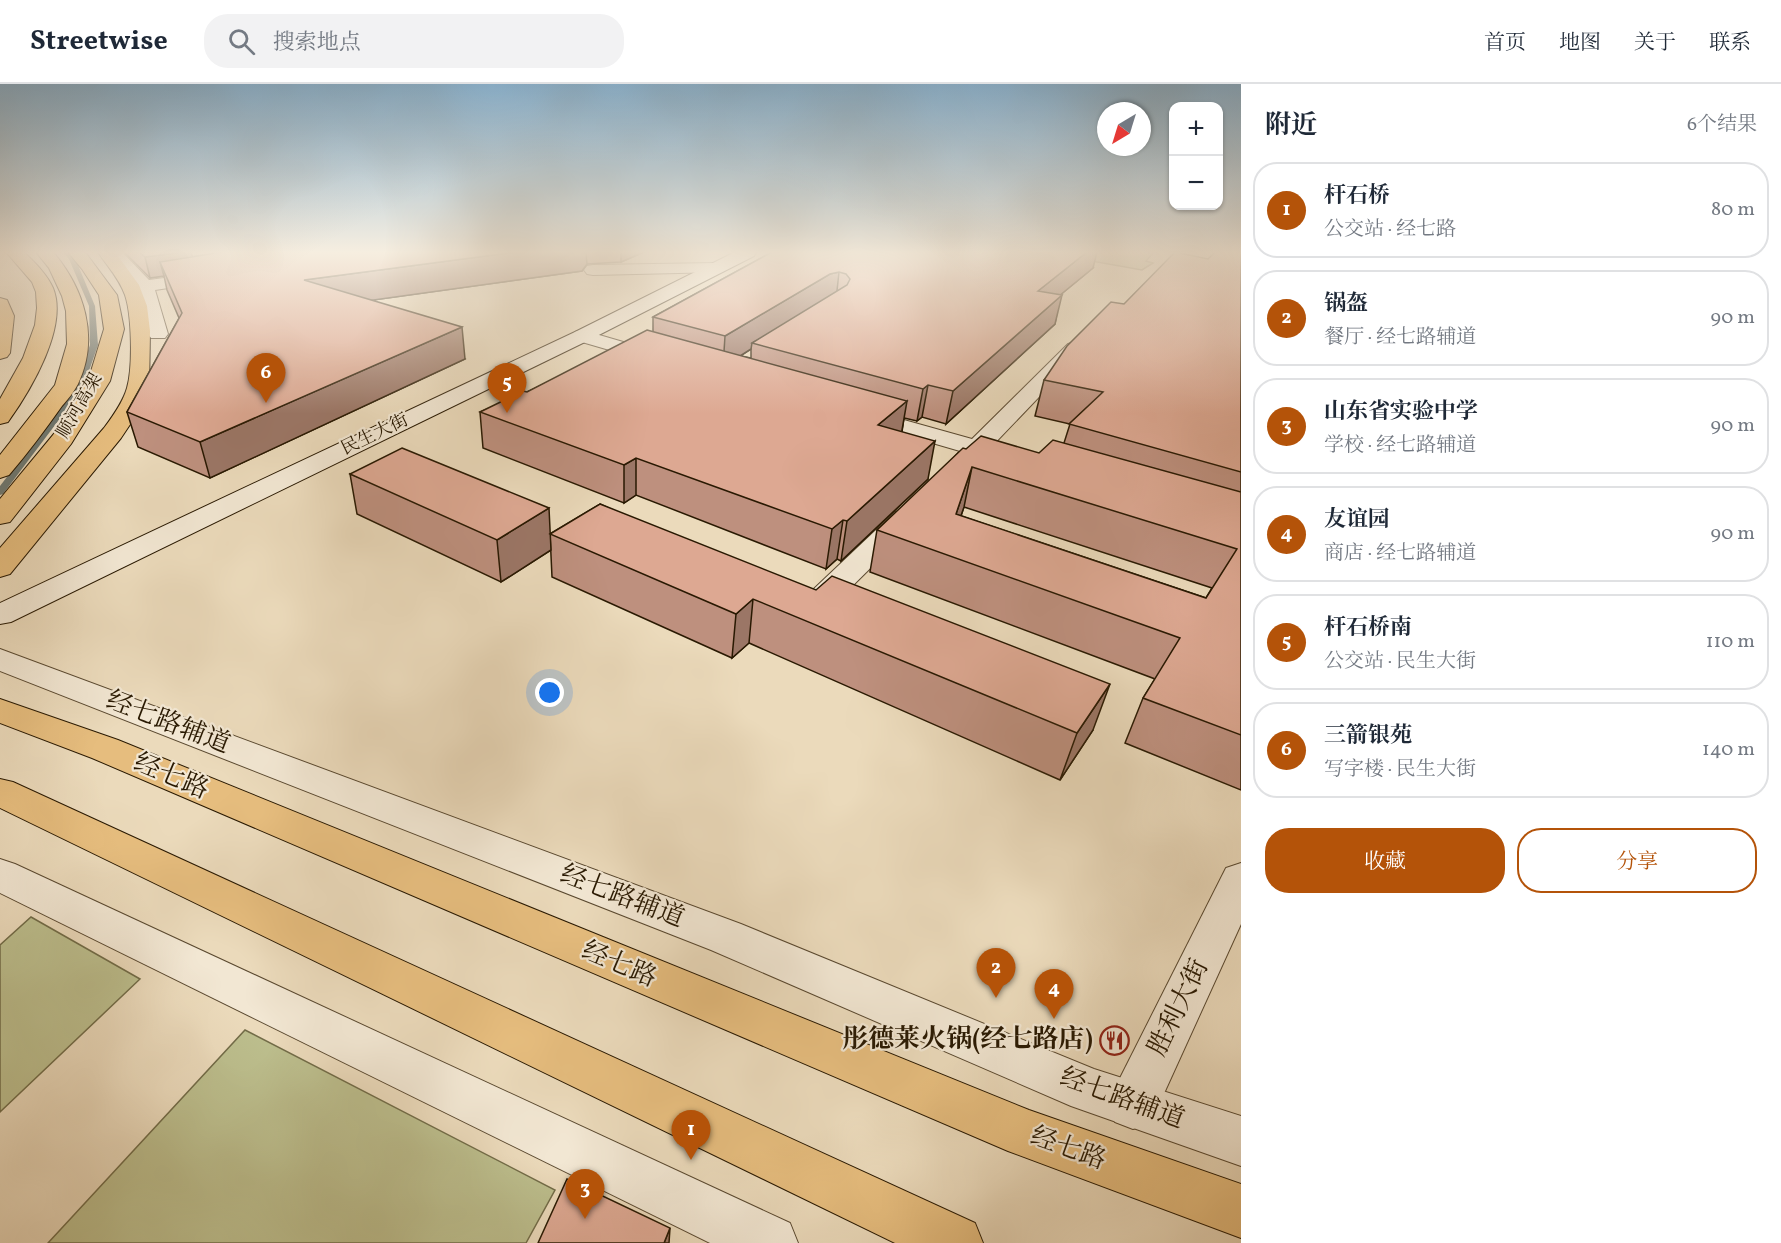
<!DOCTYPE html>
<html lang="zh">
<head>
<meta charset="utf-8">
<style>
	body { margin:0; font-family:Vollkorn,"Noto Serif SC",serif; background:#f2f2f3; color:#1f2937 }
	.controls { position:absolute; right:18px; top:18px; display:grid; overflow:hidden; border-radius:12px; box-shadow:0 2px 4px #0004 }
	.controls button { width:54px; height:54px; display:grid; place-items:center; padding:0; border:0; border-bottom:2px solid #e0e1e3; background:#fff; color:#1f2937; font:30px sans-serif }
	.compass { position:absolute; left:1097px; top:18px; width:54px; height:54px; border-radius:50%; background:#fff; box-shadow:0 2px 4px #0004; rotate:218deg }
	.you { position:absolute; left:550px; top:609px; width:21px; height:21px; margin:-15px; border:4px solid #fff; border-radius:50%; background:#1a73e8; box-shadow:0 0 0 9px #1a73e833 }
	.badge { display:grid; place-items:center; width:39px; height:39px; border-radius:50%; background:#b45309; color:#fff; font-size:20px; font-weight:700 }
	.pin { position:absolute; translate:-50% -50px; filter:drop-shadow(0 2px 3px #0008) }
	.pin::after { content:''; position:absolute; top:32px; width:21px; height:18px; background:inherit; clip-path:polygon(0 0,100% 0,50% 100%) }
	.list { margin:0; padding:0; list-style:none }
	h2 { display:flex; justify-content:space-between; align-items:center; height:78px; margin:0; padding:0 24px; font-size:26px }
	h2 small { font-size:20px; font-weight:400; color:#747a83 }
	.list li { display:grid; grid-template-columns:39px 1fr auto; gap:18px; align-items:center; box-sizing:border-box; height:96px; margin:0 12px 12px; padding:0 12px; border:2px solid #e0e1e3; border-radius:24px }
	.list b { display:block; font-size:22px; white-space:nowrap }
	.list p { margin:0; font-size:20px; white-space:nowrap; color:#747a83 }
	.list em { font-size:20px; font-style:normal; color:#747a83 }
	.actions { display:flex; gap:12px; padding:18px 24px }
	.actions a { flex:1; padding:14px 0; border:2px solid #b45309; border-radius:24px; text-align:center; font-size:21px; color:#b45309 }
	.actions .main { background:#b45309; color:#fff }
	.icon { flex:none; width:33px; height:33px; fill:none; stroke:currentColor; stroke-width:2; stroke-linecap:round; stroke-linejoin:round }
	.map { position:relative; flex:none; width:1241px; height:1159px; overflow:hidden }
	header { display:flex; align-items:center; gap:36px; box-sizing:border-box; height:84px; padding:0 30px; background:#fff; border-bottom:2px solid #e0e1e3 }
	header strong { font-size:28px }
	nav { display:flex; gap:33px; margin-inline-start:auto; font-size:21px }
	.search { width:420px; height:54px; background:#f2f2f3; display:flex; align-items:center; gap:15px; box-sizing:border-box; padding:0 21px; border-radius:24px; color:#747a83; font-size:22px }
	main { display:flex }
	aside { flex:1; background:#fff }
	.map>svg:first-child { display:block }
</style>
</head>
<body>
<header>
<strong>Streetwise</strong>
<div class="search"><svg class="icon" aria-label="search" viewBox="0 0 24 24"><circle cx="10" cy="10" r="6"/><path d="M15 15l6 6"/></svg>搜索地点</div>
<nav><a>首页</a><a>地图</a><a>关于</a><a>联系</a></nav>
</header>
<main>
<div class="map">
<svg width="1241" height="1159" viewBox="0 0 1241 1159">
	<rect width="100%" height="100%" fill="#ebdabb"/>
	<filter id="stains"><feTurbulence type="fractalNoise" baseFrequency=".00333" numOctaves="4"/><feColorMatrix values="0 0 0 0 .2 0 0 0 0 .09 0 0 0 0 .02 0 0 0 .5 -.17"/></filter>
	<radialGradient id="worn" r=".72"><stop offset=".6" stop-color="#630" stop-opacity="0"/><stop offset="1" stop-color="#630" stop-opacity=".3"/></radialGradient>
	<g fill="#bcbe8d" stroke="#726c48" stroke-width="1.5">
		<path d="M1041 168H1154L1146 177 1153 179 1142 186Z"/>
		<path d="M31 833 140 895 0 1028V861Z"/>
		<path d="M245 946 555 1106 526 1159H48Z"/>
	</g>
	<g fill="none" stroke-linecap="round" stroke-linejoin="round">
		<path fill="#6f7871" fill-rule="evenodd" d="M63 168H70L75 174 95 222 98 261 83 304 3 410 0 411V402L75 304 90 261 89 222 69 175Z"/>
		<defs>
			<g id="minor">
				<path d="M105 168H122L149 196 209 188 215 189 218 193 215 197 209 198 155 206 168 250 165 254H151L148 250 136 203Z"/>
				<path d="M715 179 721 180 724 184 721 188 593 191 587 190 584 186 587 182 593 181Z"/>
				<path d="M582 246 668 271 672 275 668 279 661 281 575 256 572 252 575 248Z"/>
				<path d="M1075 258 1082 260 1085 264 1082 268 993 361 1022 370 1025 375 1022 380 1013 382 981 374C973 383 968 385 955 382L951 377 960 367 853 336 849 331 853 326 861 324 972 355 1068 260Z"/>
				<path d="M905 426 915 428 919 434 915 440 822 532 811 534 800 532 796 525 800 518 895 428Z"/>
				<path d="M1241 779V840L1151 1038 1133 1045 1115 1038 1108 1021 1115 1004 1226 784Z"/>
			</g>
			<g id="tertiary">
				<path d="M0 565 741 840 1094 985 1241 1032V1082L1071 1022 711 866 0 587Z"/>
				<path d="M0 775 15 780 790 1139 798 1159H710L0 809Z"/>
			</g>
			<path id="secondary" d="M735 168H756L754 172 589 256 11 538 0 540V519L575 248Z"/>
			<g id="primary">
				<path d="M0 214 7 216 14 232 10 269 7 273 0 275Z"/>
				<path d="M0 615 118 656 1029 1026 1241 1100V1154L1008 1067 92 674 0 639Z"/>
				<path d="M0 695 13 698 975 1139 983 1159H895L0 724Z"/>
			</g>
			<g id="trunk">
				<path d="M6 168H24C34 178 47 190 53 204 69 243 30 307 8 338L0 340V315L23 274 35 241 37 224 36 208 32 198Z"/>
				<path d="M36 168H53C84 204 100 254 78 300 74 308 68 315 62 322 45 346 28 369 9 391L0 394V371L55 301 67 260 66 227 62 212 49 184Z"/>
				<path d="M68 168H85L117 211 124 245 110 297 71 360 10 438 0 440V415L53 351 88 297 104 245 99 211 82 185Z"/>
				<path d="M98 168H115L139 201 147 222 150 247 149 304 141 324 121 354 10 490 0 493V464L104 344C113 332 123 318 127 304 133 284 132 231 125 211 119 194 107 182 98 168Z"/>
			</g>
		</defs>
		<use href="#minor" stroke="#5a4930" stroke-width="2"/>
		<use href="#tertiary" stroke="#5a4930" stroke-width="2"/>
		<use href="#secondary" stroke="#291902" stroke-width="2"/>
		<use href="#primary" stroke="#291902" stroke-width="2"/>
		<use href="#trunk" stroke="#291902" stroke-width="2"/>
		<use href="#minor" fill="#f2e7d3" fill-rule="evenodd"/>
		<use href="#tertiary" fill="#f2e7d3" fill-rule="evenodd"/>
		<use href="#secondary" fill="#f2e7d3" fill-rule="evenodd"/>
		<use href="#primary" fill="#e6bd7e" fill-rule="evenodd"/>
		<use href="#trunk" fill="#e6bd7e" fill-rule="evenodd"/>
	</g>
	<g fill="#be907e" stroke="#291902" stroke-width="1.5" fill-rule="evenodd">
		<path d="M124 168H191L192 173 222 168H644L621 178 587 180 582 187 373 216 465 275 210 394 138 363 127 328 179 234 167 206 164 192 150 194Z"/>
		<path d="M772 168 1093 184 1060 211 1055 240 946 340 922 333 917 337 904 334 902 348 928 395 841 477 837 475 826 485 636 411 624 419 483 364 480 328 527 308 653 248V233ZM751 265V274L740 272Z"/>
		<path d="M1241 168V706L1125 659 1143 614 1155 595 870 488 877 446 966 365 1039 369 1064 359 1070 340 1035 332 1044 296 1124 220 1208 175ZM964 423 1212 504 1206 514 961 432Z"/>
		<path d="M350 390 551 466 501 498 357 430Z"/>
		<path d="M600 420 1093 646 1060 696 749 559 732 574 552 493 550 450Z"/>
	</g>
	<g fill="#9b7666" stroke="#291902" stroke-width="1.5">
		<path d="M184 168H191L196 187 160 178 164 192 150 194 145 173Z"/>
		<path d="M516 168H586L587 180 582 187 309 225 304 196Z"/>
		<path d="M621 168H644L621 178Z"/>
		<path d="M1087 168H1097L1093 184 1031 235 1038 207Z"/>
		<path d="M839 188 836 216 752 259 751 265 723 283 725 252 830 190Z"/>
		<path d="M1062 211 1055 240 946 340 953 307Z"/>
		<path d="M462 243 465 275 210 394 200 358Z"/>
		<path d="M928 301 922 333 917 337 923 305Z"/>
		<path d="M907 317 901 352 878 341Z"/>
		<path d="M935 357 928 395 841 477 847 437Z"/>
		<path d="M636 374V411L624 419V381Z"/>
		<path d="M972 383 964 423 947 471 956 430Z"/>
		<path d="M549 424 551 466 501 498 497 456Z"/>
		<path d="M843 436 837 475 826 485 832 445Z"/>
		<path d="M753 515 749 559 732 574 736 530Z"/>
		<path d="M1110 600 1093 646 1060 696 1077 649Z"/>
		<path d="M670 1144 669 1159H664Z"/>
	</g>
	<g fill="#dda892" stroke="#291902" stroke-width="1.5" fill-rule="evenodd">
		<path d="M139 168H184L145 173Z"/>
		<path d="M222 168H516L304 196 462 243 200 358 127 328 182 229 160 178Z"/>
		<path d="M772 168H1087L1038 207 1062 211 953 307 928 301 923 305 752 259 847 201 850 195 846 190 839 188 830 190 725 252 653 233Z"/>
		<path d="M1175 168 1208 175 1215 168H1241V388L1069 340 1103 308 1044 296 1067 262 1111 218 1124 220Z"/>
		<path d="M647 246 907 317 878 341 935 357 847 437 843 436 832 445 636 374 624 381 480 328 523 307 527 308Z"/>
		<path d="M981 352 1039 369 1053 356 1241 408V651L1143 614 1180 554 877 446 963 364 966 365ZM972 383 1237 465 1206 514 956 430Z"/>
		<path d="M402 364 549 424 497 456 350 390Z"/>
		<path d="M600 420 816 506 832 492 1110 600 1077 649 753 515 736 530 550 450Z"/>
		<path d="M567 1095 670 1144 664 1159H538Z"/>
	</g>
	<linearGradient id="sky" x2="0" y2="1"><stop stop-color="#8ab6d6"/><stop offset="0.51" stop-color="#f6eee0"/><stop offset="1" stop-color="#f6eee0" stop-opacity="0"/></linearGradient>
	<rect width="1241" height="330" fill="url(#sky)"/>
	<defs>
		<symbol id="restaurant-ring" viewBox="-11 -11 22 22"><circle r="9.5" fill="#f2e7d3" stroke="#8f2418" stroke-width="1.5"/><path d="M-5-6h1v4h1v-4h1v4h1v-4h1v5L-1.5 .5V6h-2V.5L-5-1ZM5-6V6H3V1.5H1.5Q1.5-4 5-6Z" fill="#8f2418"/></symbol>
	</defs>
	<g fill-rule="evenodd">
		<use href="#restaurant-ring" x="1098" y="940" width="33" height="33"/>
	</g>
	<g text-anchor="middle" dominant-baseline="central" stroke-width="4.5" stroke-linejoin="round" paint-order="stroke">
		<g font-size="18" fill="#291902" stroke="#f2e7d3">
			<text transform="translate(80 322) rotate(-60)">顺河高架</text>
			<text transform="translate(375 351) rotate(-26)">民生大街</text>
		</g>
		<g font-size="26" fill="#291902" stroke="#f2e7d3">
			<text transform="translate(168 639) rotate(21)">经七路辅道</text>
			<text transform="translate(171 693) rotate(23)">经七路</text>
			<text transform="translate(622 813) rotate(21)">经七路辅道</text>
			<text transform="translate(619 881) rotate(23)">经七路</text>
			<text transform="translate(1179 924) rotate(-64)">胜利大街</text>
			<text transform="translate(1122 1015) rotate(20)">经七路辅道</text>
			<text transform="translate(1068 1065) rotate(20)">经七路</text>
		</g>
		<g font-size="26" font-weight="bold" fill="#291902" stroke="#f2e7d3" text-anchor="end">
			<text x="1093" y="956">彤德莱火锅(经七路店)</text>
		</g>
	</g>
	<rect width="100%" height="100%" filter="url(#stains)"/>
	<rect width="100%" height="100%" fill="url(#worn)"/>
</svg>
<div class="controls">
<button>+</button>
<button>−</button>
</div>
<svg class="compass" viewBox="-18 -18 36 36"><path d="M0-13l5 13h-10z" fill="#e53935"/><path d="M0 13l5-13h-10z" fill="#747a83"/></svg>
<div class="you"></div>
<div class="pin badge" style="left:691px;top:1076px">1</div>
<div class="pin badge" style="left:996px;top:914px">2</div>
<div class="pin badge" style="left:585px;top:1135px">3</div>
<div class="pin badge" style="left:1054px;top:935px">4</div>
<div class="pin badge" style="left:507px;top:329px">5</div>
<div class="pin badge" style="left:266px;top:319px">6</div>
</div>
<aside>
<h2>附近<small>6个结果</small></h2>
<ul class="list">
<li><span class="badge">1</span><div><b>杆石桥</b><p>公交站 · 经七路</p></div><em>80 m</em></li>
<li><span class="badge">2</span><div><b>锅盔</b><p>餐厅 · 经七路辅道</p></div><em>90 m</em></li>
<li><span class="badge">3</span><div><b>山东省实验中学</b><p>学校 · 经七路辅道</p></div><em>90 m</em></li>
<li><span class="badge">4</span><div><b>友谊园</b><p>商店 · 经七路辅道</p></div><em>90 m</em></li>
<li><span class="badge">5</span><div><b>杆石桥南</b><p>公交站 · 民生大街</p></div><em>110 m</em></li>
<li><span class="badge">6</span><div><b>三箭银苑</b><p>写字楼 · 民生大街</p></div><em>140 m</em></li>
</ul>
<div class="actions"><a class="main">收藏</a><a>分享</a></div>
</aside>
</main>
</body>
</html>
